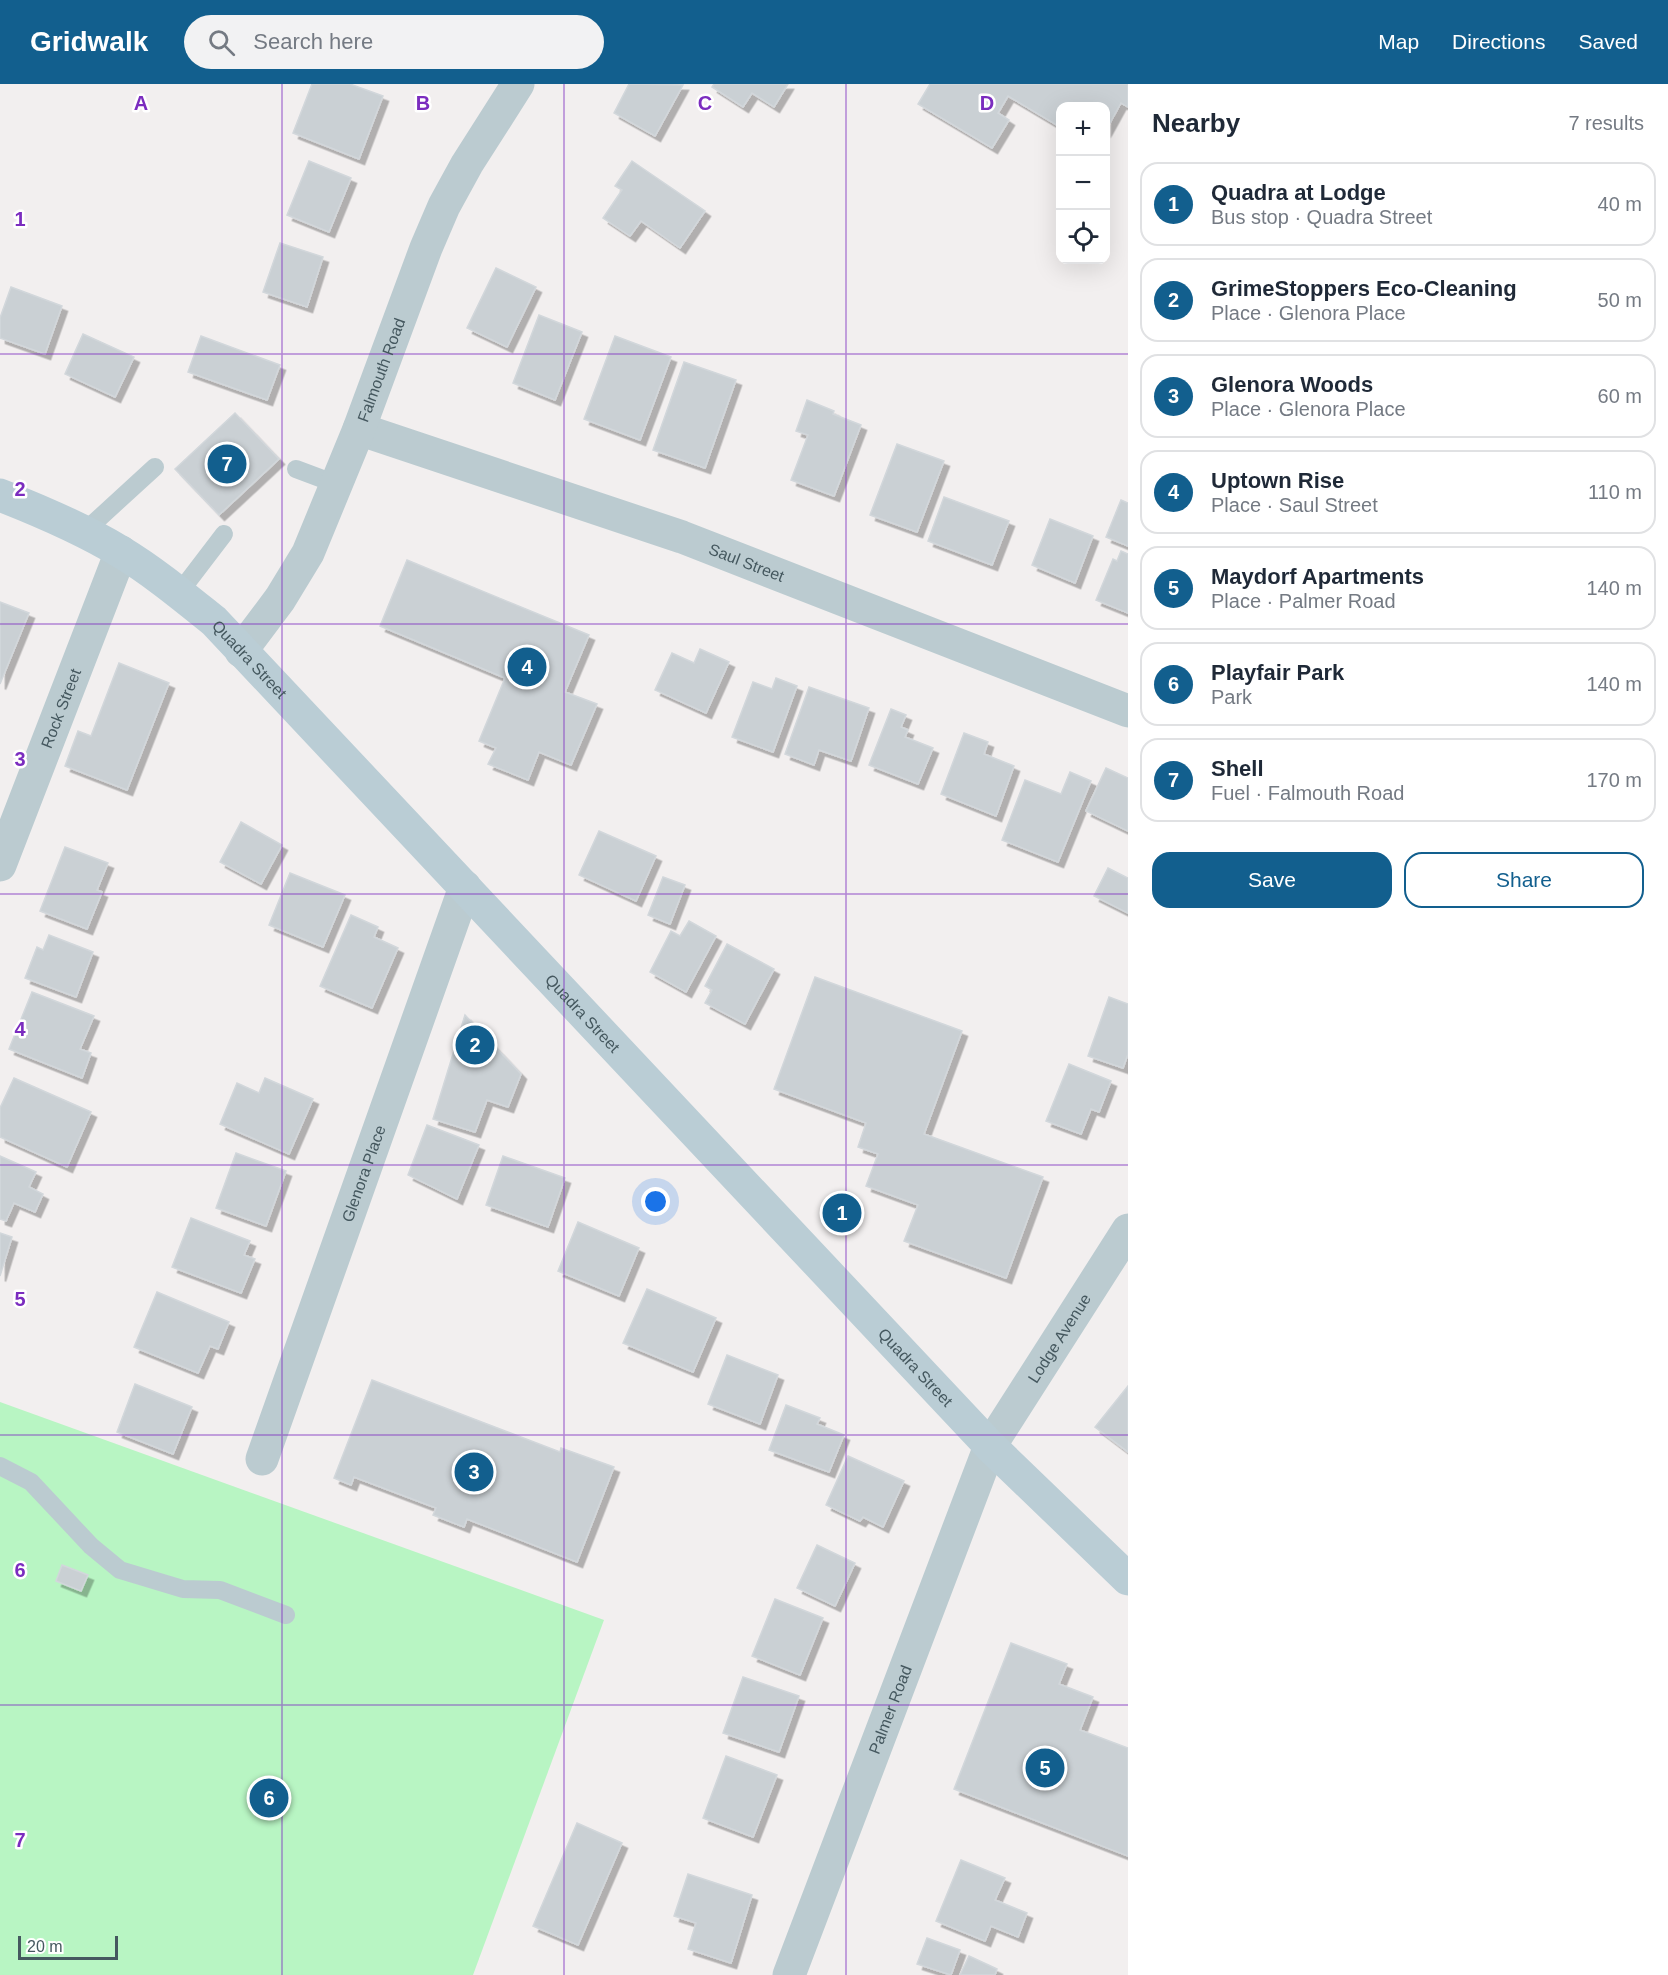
<!DOCTYPE html>
<html lang="en">
<head>
<meta charset="utf-8">
<style>
	body { margin:0; font-family:Helvetica,sans-serif; background:#f2f2f3; color:#1f2937 }
	.controls { position:absolute; right:18px; top:18px; display:grid; overflow:hidden; border-radius:12px; box-shadow:0 6px 24px #0002 }
	.controls button { width:54px; height:54px; display:grid; place-items:center; padding:0; border:0; border-bottom:2px solid #e0e1e3; background:#fff; color:#1f2937; font:30px sans-serif }
	.scale { position:absolute; left:18px; bottom:15px; width:100px; box-sizing:border-box; padding-left:6px; border:3px solid #45585f; border-top:0; font-size:16px; line-height:21px; white-space:nowrap; color:#45585f; -webkit-text-stroke:4px #fff; paint-order:stroke }
	.you { position:absolute; left:656px; top:1118px; width:21px; height:21px; margin:-15px; border:4px solid #fff; border-radius:50%; background:#1a73e8; box-shadow:0 0 0 9px #1a73e833 }
	.badge { display:grid; place-items:center; width:39px; height:39px; border-radius:50%; background:#125f8e; color:#fff; font-size:20px; font-weight:700 }
	.pin { position:absolute; translate:-50% -50%; border:3px solid #fff; box-shadow:0 2px 6px #0006 }
	.list { margin:0; padding:0; list-style:none }
	h2 { display:flex; justify-content:space-between; align-items:center; height:78px; margin:0; padding:0 24px; font-size:26px }
	h2 small { font-size:20px; font-weight:400; color:#747a83 }
	.list li { display:grid; grid-template-columns:39px 1fr auto; gap:18px; align-items:center; box-sizing:border-box; height:84px; margin:0 12px 12px; padding:0 12px; border:2px solid #e0e1e3; border-radius:18px }
	.list b { display:block; font-size:22px; white-space:nowrap }
	.list p { margin:0; font-size:20px; white-space:nowrap; color:#747a83 }
	.list em { font-size:20px; font-style:normal; color:#747a83 }
	.actions { display:flex; gap:12px; padding:18px 24px }
	.actions a { flex:1; padding:14px 0; border:2px solid #125f8e; border-radius:18px; text-align:center; font-size:21px; color:#125f8e }
	.actions .main { background:#125f8e; color:#fff }
	.icon { flex:none; width:33px; height:33px; fill:none; stroke:currentColor; stroke-width:2; stroke-linecap:round; stroke-linejoin:round }
	.map { position:relative; flex:none; width:1128px; height:1891px; overflow:hidden }
	header { display:flex; align-items:center; gap:36px; box-sizing:border-box; height:84px; padding:0 30px; background:#125f8e; color:#fff }
	header strong { font-size:28px }
	nav { display:flex; gap:33px; margin-inline-start:auto; font-size:21px }
	.search { width:420px; height:54px; background:#f2f2f3; display:flex; align-items:center; gap:15px; box-sizing:border-box; padding:0 21px; border-radius:33px; color:#747a83; font-size:22px }
	main { display:flex }
	aside { flex:1; background:#fff }
	.map>svg:first-child { display:block }
</style>
</head>
<body>
<header>
<strong>Gridwalk</strong>
<div class="search"><svg class="icon" aria-label="search" viewBox="0 0 24 24"><circle cx="10" cy="10" r="6"/><path d="M15 15l6 6"/></svg>Search here</div>
<nav><a>Map</a><a>Directions</a><a>Saved</a></nav>
</header>
<main>
<div class="map">
<svg width="1128" height="1891" viewBox="0 0 1128 1891">
	<defs>
		<filter id="shadow"><feDropShadow dx="5.5" dy="5.5" stdDeviation="0" flood-color="#0004"/></filter>
	</defs>
	<rect width="100%" height="100%" fill="#f2efef"/>
	<path fill="#b8f5c3" d="M0 1318 604 1536 473 1891H0Z"/>
	<g fill="#cad0d4" stroke="#d2d7db" stroke-width="1.5" filter="url(#shadow)">
		<path d="M312 0H350L383 12 359 75 293 49Z"/>
		<path d="M629 0 683 1 655 52 614 29Z"/>
		<path d="M714 0H788L774 23 752 9 743 23 712 3Z"/>
		<path d="M930 0H1128V23L1121 19 1106 46V22H1060V43L1008 12 998 29 1009 36 992 64 918 20Z"/>
		<path d="M309 77 351 94 329 148 287 131Z"/>
		<path d="M632 77 705 127 680 164 641 137 630 152 603 134 622 106 615 102Z"/>
		<path d="M280 159 323 173 307 223 263 208Z"/>
		<path d="M496 184 536 203 507 263 467 244Z"/>
		<path d="M11 203 62 222 45 270 0 254V234Z"/>
		<path d="M539 231 582 248 555 316 513 299Z"/>
		<path d="M83 250 134 273 115 313 65 290Z"/>
		<path d="M201 252 280 281 267 316 188 288Z"/>
		<path d="M615 252 671 273 640 356 584 335Z"/>
		<path d="M684 278 736 296 705 384 653 366Z"/>
		<path d="M807 316 834 327 833 330 861 341 834 412 791 396 808 351 796 347Z"/>
		<path d="M235 329 279 375 219 431 175 385Z"/>
		<path d="M897 360 944 377 917 448 870 431Z"/>
		<path d="M944 413 1009 437 992 481 928 457Z"/>
		<path d="M1121 416 1128 419V462L1106 453Z"/>
		<path d="M1050 435 1093 452 1075 499 1032 481Z"/>
		<path d="M1121 467 1128 470V529L1096 516 1113 475 1117 477Z"/>
		<path d="M407 476 589 551 565 608 597 620 571 681 539 668 528 696 488 680 496 664 479 657 505 594 380 542Z"/>
		<path d="M0 518 29 529 0 600Z"/>
		<path d="M700 565 729 578 706 629 655 606 672 569 694 579Z"/>
		<path d="M119 579 169 599 127 706 65 682 78 647 91 652Z"/>
		<path d="M776 594 797 602 773 668 732 653 753 598 772 605Z"/>
		<path d="M809 603 869 624 851 677 819 666 814 681 785 670Z"/>
		<path d="M891 625 906 631 901 643 908 646 905 653 933 664 918 700 869 681Z"/>
		<path d="M964 649 988 658 984 670 1014 682 996 732 941 710Z"/>
		<path d="M1106 684 1128 694V747L1086 727Z"/>
		<path d="M1070 688 1091 697 1058 778 1002 756 1025 696 1061 710Z"/>
		<path d="M241 738 282 761 261 800 220 778Z"/>
		<path d="M599 747 656 772 636 817 579 791Z"/>
		<path d="M65 763 108 779 97 806 102 808 87 845 40 827Z"/>
		<path d="M1108 784 1128 794V829L1094 812Z"/>
		<path d="M290 789 345 811 323 863 269 841Z"/>
		<path d="M663 793 685 801 670 840 648 831Z"/>
		<path d="M351 831 378 843 374 853 398 864 372 924 320 902Z"/>
		<path d="M689 837 716 852 686 908 650 888 671 847 680 852Z"/>
		<path d="M49 851 93 868 76 913 25 894 37 863 43 866Z"/>
		<path d="M727 860 774 885 745 940 705 919 712 906 705 902Z"/>
		<path d="M815 893 962 947 924 1050 1043 1093 1006 1194 904 1157 918 1121 866 1102 878 1070 858 1063 866 1039 774 1005Z"/>
		<path d="M32 908 94 932 80 965 91 969 82 994 9 965Z"/>
		<path d="M1109 913 1128 920V970L1123 984 1088 972Z"/>
		<path d="M465 931 521 990 508 1023 487 1016 475 1048 433 1035Z"/>
		<path d="M1069 980 1111 997 1099 1028 1091 1025 1081 1050 1046 1037Z"/>
		<path d="M14 994 91 1028 67 1083 0 1053V1024Z"/>
		<path d="M265 994 313 1015 289 1070 220 1040 237 999 259 1009Z"/>
		<path d="M427 1041 479 1061 457 1115 408 1091Z"/>
		<path d="M236 1069 286 1087 266 1142 216 1124Z"/>
		<path d="M0 1072 36 1088 29 1103 43 1110 35 1128 14 1119 6 1137 0 1135Z"/>
		<path d="M503 1072 565 1094 548 1143 486 1121Z"/>
		<path d="M191 1134 250 1157 244 1171 255 1175 241 1209 172 1183Z"/>
		<path d="M578 1138 639 1164 619 1212 558 1187Z"/>
		<path d="M0 1149 12 1153 0 1192Z"/>
		<path d="M647 1205 716 1234 693 1288 623 1259Z"/>
		<path d="M157 1208 229 1238 218 1265 210 1262 198 1289 134 1263Z"/>
		<path d="M727 1271 778 1291 760 1340 708 1320Z"/>
		<path d="M372 1296 560 1368 561 1364 614 1383 577 1478 467 1435 464 1443 433 1431 436 1424 354 1393 351 1401 334 1394Z"/>
		<path d="M135 1300 192 1323 173 1370 117 1348Z"/>
		<path d="M1128 1302V1368L1095 1343Z"/>
		<path d="M786 1321 820 1334 817 1340 844 1351 829 1388 769 1366Z"/>
		<path d="M848 1372 904 1397 883 1443 863 1433 860 1437 826 1421Z"/>
		<path d="M817 1461 855 1479 835 1522 797 1504Z"/>
		<path d="M62 1481 88 1491 81 1507 56 1497Z"/>
		<path d="M775 1515 823 1534 800 1591 752 1572Z"/>
		<path d="M1011 1559 1067 1580 1059 1600 1093 1613 1080 1646 1128 1664V1772L954 1705Z"/>
		<path d="M743 1593 799 1612 779 1668 723 1649Z"/>
		<path d="M726 1672 777 1691 753 1753 703 1734Z"/>
		<path d="M577 1739 622 1759 578 1861 533 1842Z"/>
		<path d="M961 1776 1005 1794 995 1816 1027 1829 1018 1853 991 1842 985 1857 936 1837Z"/>
		<path d="M688 1790 752 1811 731 1879 688 1865 696 1839 674 1832Z"/>
		<path d="M927 1854 960 1866 951 1891 917 1880Z"/>
		<path d="M969 1872 997 1885 995 1891H960Z"/>
	</g>
	<g fill="none" stroke-linecap="round" stroke-linejoin="round">
		<g stroke="#bbcbd0" stroke-width="18">
			<path d="M296 385 336 400"/>
			<path d="M84 448 155 383"/>
			<path d="M179 509 224 450"/>
			<path d="M0 1382 31 1398 91 1462 120 1486 183 1505 220 1506 286 1531"/>
		</g>
		<g stroke="#bbcbd0" stroke-width="33">
			<path id="s1" d="M359 345 682 453 1128 627"/>
			<path id="s2" d="M241 567 280 515 308 469 359 345 426 164 444 122 467 80 518 0"/>
			<path id="s3" d="M0 781 121 468"/>
			<path id="s4" d="M262 1375 465 803"/>
			<path id="s5" d="M789 1891 990 1362 1128 1146"/>
		</g>
		<path stroke="#bacdd5" stroke-width="33" id="s6" d="M0 411C41 427 83 445 121 468 154 488 184 513 214 537L990 1362 1128 1495"/>
	</g>
	<path fill="none" stroke="#7b2cbf" stroke-width="1.5" stroke-opacity="0.55" d="M282 0V1891M564 0V1891M846 0V1891M0 270H1128M0 540H1128M0 810H1128M0 1081H1128M0 1351H1128M0 1621H1128"/>
	<g text-anchor="middle" dominant-baseline="central" stroke-width="5" stroke-linejoin="round" paint-order="stroke">
		<g font-size="16" fill="#45585f" stroke="#fff">
			<text stroke="none"><textPath href="#s2" startOffset="316">Falmouth Road</textPath></text>
			<text stroke="none"><textPath href="#s1" startOffset="410">Saul Street</textPath></text>
			<text stroke="none"><textPath href="#s6" startOffset="302">Quadra Street</textPath></text>
			<text stroke="none"><textPath href="#s3" startOffset="168">Rock Street</textPath></text>
			<text stroke="none"><textPath href="#s6" startOffset="788">Quadra Street</textPath></text>
			<text stroke="none"><textPath href="#s4" startOffset="303">Glenora Place</textPath></text>
			<text stroke="none"><textPath href="#s5" startOffset="694">Lodge Avenue</textPath></text>
			<text stroke="none"><textPath href="#s6" startOffset="1274">Quadra Street</textPath></text>
			<text stroke="none"><textPath href="#s5" startOffset="284">Palmer Road</textPath></text>
		</g>
	</g>
	<g font-size="20" text-anchor="middle" font-weight="bold" fill="#7b2cbf" stroke="#fff" stroke-width="5" stroke-linejoin="round" paint-order="stroke">
		<text x="141" y="26">A</text>
		<text x="423" y="26">B</text>
		<text x="705" y="26">C</text>
		<text x="987" y="26">D</text>
		<text x="20" y="142">1</text>
		<text x="20" y="412">2</text>
		<text x="20" y="682">3</text>
		<text x="20" y="952">4</text>
		<text x="20" y="1222">5</text>
		<text x="20" y="1493">6</text>
		<text x="20" y="1763">7</text>
	</g>
</svg>
<div class="controls">
<button>+</button>
<button>−</button>
<button><svg class="icon" aria-label="locate" viewBox="0 0 24 24"><circle cx="12" cy="12" r="6"/><path d="M12 2v4M12 18v4M2 12h4M18 12h4"/></svg></button>
</div>
<div class="scale">20 m</div>
<div class="you"></div>
<div class="pin badge" style="left:842px;top:1129px">1</div>
<div class="pin badge" style="left:475px;top:961px">2</div>
<div class="pin badge" style="left:474px;top:1388px">3</div>
<div class="pin badge" style="left:527px;top:583px">4</div>
<div class="pin badge" style="left:1045px;top:1684px">5</div>
<div class="pin badge" style="left:269px;top:1714px">6</div>
<div class="pin badge" style="left:227px;top:380px">7</div>
</div>
<aside>
<h2>Nearby<small>7 results</small></h2>
<ul class="list">
<li><span class="badge">1</span><div><b>Quadra at Lodge</b><p>Bus stop · Quadra Street</p></div><em>40 m</em></li>
<li><span class="badge">2</span><div><b>GrimeStoppers Eco-Cleaning</b><p>Place · Glenora Place</p></div><em>50 m</em></li>
<li><span class="badge">3</span><div><b>Glenora Woods</b><p>Place · Glenora Place</p></div><em>60 m</em></li>
<li><span class="badge">4</span><div><b>Uptown Rise</b><p>Place · Saul Street</p></div><em>110 m</em></li>
<li><span class="badge">5</span><div><b>Maydorf Apartments</b><p>Place · Palmer Road</p></div><em>140 m</em></li>
<li><span class="badge">6</span><div><b>Playfair Park</b><p>Park</p></div><em>140 m</em></li>
<li><span class="badge">7</span><div><b>Shell</b><p>Fuel · Falmouth Road</p></div><em>170 m</em></li>
</ul>
<div class="actions"><a class="main">Save</a><a>Share</a></div>
</aside>
</main>
</body>
</html>
